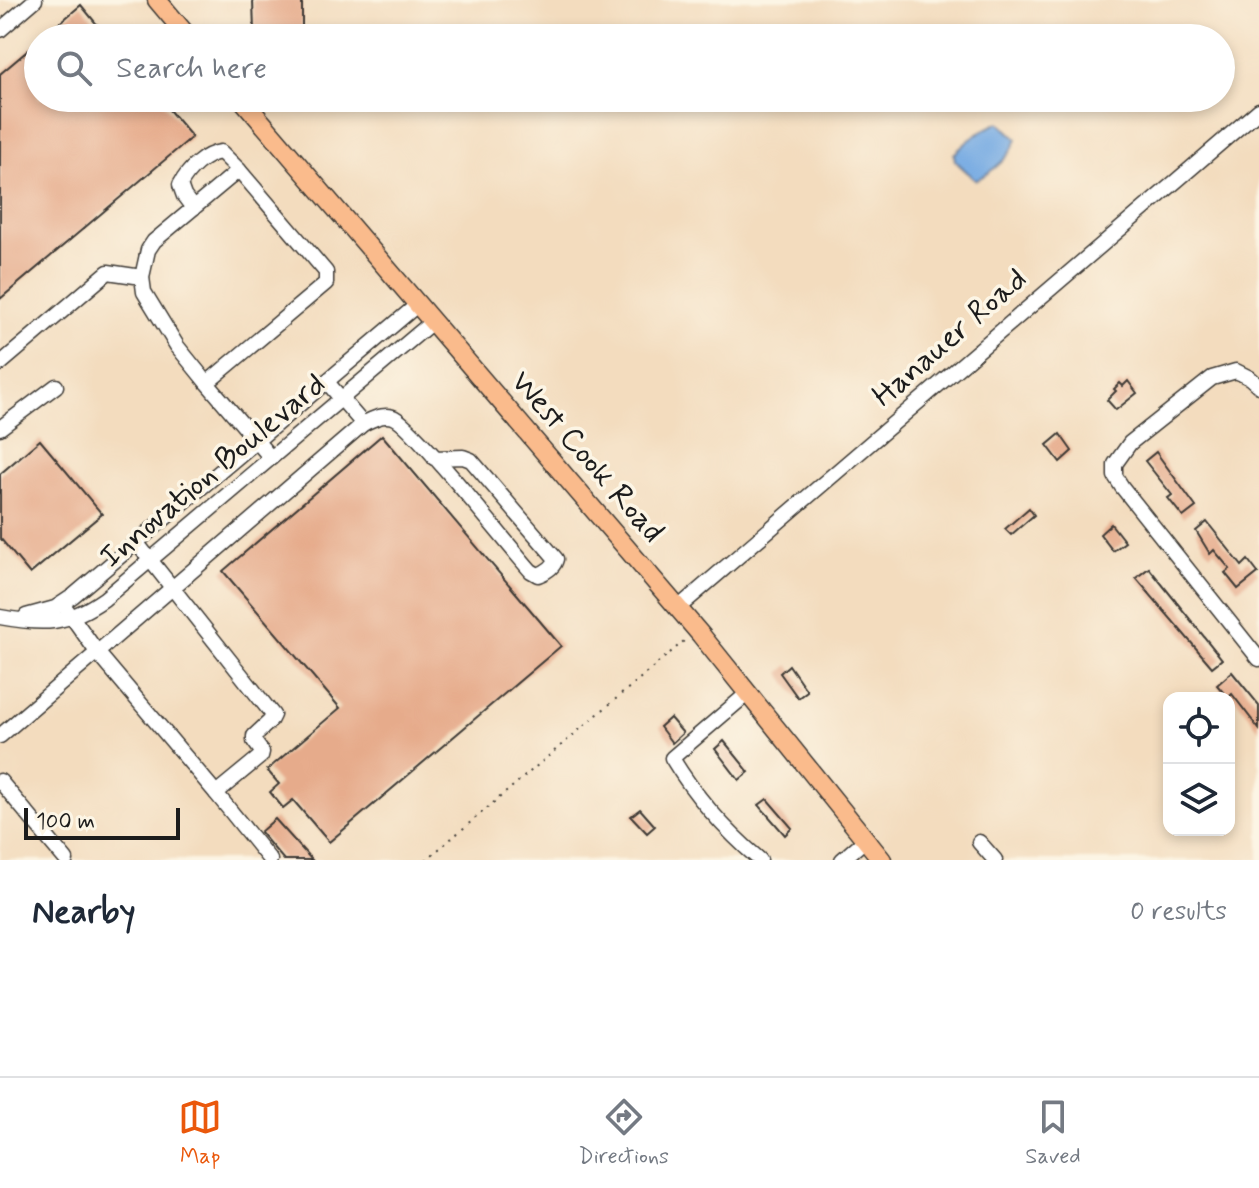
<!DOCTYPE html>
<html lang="en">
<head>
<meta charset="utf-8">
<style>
	body { margin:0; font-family:Mynerve,sans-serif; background:#f6f6f7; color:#1f2937 }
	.controls { position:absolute; right:24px; bottom:24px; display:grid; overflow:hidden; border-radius:16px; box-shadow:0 4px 12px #0003 }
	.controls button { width:72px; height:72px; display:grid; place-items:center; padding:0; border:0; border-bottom:2px solid #e0e1e3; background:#fff; color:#1f2937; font:40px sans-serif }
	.scale { position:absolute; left:24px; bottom:20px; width:156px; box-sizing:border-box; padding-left:8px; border:4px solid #1c1c1c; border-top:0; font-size:22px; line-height:28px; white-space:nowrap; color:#1c1c1c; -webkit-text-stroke:6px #fcf5e5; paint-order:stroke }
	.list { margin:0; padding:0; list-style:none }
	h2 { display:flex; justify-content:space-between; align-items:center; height:104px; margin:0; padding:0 32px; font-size:34px }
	h2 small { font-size:26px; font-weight:400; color:#747a83 }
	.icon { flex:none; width:44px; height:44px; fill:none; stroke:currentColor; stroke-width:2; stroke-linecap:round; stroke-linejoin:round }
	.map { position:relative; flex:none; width:1259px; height:860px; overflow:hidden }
	.search { position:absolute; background:#fff; box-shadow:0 4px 12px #0003; left:24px; right:24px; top:24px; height:88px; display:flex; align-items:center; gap:20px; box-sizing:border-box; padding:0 28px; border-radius:44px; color:#747a83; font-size:30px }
	.sheet { height:216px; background:#fff }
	nav { display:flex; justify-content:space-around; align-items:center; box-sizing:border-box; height:112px; border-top:2px solid #e0e1e3; background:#fff; font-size:22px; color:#747a83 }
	nav a { display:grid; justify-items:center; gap:4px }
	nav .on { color:#ea580c }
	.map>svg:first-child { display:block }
</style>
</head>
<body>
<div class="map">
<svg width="1259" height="860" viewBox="0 0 1259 860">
	<rect width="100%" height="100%" fill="#fcf5e5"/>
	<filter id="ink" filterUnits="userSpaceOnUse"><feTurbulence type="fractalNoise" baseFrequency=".0125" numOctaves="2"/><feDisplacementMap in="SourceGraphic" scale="16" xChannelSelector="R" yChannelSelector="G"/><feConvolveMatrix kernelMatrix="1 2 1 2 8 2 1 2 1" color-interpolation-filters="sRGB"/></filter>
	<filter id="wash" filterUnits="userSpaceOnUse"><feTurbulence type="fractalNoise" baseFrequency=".006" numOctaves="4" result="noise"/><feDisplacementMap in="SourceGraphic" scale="32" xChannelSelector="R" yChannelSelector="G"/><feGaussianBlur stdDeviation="1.8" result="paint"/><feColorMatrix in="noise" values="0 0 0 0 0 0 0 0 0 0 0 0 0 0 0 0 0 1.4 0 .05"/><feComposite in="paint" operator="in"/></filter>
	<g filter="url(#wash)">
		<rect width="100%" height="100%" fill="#f3dcbe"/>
		<path fill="#76aae3" stroke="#496380" stroke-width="2" d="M999 122 1017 139C1010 158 993 171 976 180L955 161 954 154 976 134Z"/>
		<g id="blocks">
			<g fill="#e6ab8b">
				<path d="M253 0H302V31L254 32Z"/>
				<path d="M81 5 108 38H42Z"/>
				<path d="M38 42V98H159L192 137 0 299V74Z"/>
				<path d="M1128 381 1137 393 1116 410 1107 400 1116 391 1114 389 1120 383 1123 386Z"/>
				<path d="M1060 434 1072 451 1060 462 1047 445Z"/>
				<path d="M382 435 561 646 329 842 293 800 283 808 270 792 279 784 267 770 340 708 223 571Z"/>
				<path d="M40 440 102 514 30 574 0 538V474Z"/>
				<path d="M1156 452 1196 507 1183 517 1168 498 1172 495 1145 461Z"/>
				<path d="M1029 508 1034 515 1011 535 1005 529Z"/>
				<path d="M1207 522 1242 566 1248 560 1258 573 1238 589 1225 573 1230 569 1214 550 1210 554 1196 531Z"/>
				<path d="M1111 524 1125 542 1113 551 1100 534Z"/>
				<path d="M1149 568 1222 659 1212 667 1136 578Z"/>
				<path d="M789 665 807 691 798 698 780 673Z"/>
				<path d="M1232 672 1259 705V729L1232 694 1228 698 1217 685Z"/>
				<path d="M670 718 683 733 672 743 660 727Z"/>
				<path d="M724 741 749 772 739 780 715 749Z"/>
				<path d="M767 799 792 828 785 835 759 805Z"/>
				<path d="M640 809 655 826 647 833 631 816Z"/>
				<path d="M275 819 312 860H284L271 845 260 832Z"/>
			</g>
		</g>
	</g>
	<g filter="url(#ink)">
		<use href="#blocks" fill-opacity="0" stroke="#3c3934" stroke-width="2"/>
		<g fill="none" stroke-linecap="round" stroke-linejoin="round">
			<defs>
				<g id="minor">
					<path d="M0 30 35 0"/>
					<path d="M193 208 184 196 180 185C188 170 204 154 221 152L239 170"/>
					<path d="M0 364 108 272 142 277"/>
					<path d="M327 382 363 424"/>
					<path d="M207 383 177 346 144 292 142 277 148 250 154 241 239 170 326 272V283L207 383 271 458"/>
					<path d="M1259 386 1250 378 1236 371 1212 378 1130 443 1115 464V476L1122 487 1259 659"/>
					<path d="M0 428 56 386"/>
					<path d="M136 542 273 715 270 721 254 736V741L262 752 261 756 216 793 270 860"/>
					<path d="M678 608 1259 110"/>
					<path d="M67 610 97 652 216 793"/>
					<path d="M26 616 55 608 73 596 417 305"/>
					<path d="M0 617C44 625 67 625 104 599L432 322"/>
					<path d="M748 693 672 758C696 798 725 830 760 860"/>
					<path d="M0 736 363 424C372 419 382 414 393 417 410 421 511 549 531 571L538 575C546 572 554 567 556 559L471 460 463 457 434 458"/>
					<path d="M0 781 66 860"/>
					<path d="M979 842 995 860"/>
					<path d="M842 860 866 839"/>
				</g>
				<g id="major">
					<path d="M157 0 189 38"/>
					<path d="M241 98 701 635 882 860"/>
				</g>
			</defs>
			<use href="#minor" stroke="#3c3934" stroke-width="17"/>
			<use href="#major" stroke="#3c3934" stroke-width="21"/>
			<path stroke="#3c3934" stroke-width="2" stroke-dasharray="2 6" stroke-linecap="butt" d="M426 860 684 641"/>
			<use href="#minor" stroke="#fff" stroke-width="14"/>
			<use href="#major" stroke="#fabb8c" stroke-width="18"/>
		</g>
	</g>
	<g text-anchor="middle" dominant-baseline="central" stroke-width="7" stroke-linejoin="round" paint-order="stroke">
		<g font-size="32" fill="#1c1c1c" stroke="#fcf5e5">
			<text transform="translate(950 338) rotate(-41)">Hanauer Road</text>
			<text transform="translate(587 457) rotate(49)">West Cook Road</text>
			<text transform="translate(213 471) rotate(-40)">Innovation Boulevard</text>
		</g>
	</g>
</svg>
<div class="controls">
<button><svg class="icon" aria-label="locate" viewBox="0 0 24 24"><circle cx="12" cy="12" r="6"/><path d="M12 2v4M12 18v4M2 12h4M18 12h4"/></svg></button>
<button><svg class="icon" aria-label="layers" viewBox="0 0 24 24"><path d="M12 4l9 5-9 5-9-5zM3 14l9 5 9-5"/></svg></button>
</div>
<div class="scale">100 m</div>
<div class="search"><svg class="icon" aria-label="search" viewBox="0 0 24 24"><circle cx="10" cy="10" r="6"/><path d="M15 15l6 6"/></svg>Search here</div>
</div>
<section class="sheet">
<h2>Nearby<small>0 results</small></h2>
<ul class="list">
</ul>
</section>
<nav>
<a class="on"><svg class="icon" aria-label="map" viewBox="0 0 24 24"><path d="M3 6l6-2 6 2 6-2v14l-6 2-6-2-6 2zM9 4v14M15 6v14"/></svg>Map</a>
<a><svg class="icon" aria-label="directions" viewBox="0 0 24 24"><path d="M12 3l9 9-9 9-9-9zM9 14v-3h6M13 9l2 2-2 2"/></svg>Directions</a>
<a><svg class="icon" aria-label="saved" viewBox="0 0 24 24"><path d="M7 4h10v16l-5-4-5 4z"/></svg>Saved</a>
</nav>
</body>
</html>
